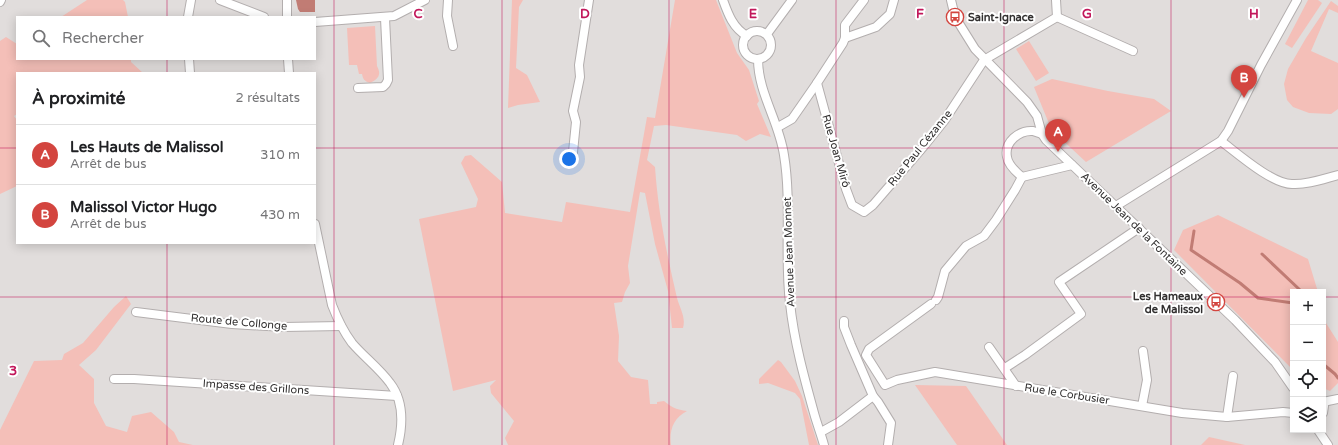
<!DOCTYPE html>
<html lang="fr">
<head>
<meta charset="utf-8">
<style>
	body { margin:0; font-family:"Varela Round",sans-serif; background:#f6f6f6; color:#202124 }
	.controls { position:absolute; right:12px; bottom:12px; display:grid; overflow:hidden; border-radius:0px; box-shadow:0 2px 10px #0003 }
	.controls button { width:36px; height:36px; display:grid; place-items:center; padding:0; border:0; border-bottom:1px solid #e0e0e0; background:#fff; color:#202124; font:20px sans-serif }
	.you { position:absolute; left:569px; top:159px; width:14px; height:14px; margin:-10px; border:3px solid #fff; border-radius:50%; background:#1a73e8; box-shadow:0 0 0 6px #1a73e833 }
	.badge { display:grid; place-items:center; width:26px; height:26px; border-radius:50%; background:#d3453f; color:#fff; font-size:13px; font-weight:700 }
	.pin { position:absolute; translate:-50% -33px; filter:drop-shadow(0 1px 2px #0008) }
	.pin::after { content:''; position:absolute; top:21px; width:14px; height:12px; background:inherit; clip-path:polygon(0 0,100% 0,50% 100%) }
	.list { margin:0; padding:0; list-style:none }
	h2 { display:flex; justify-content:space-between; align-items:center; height:52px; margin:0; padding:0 16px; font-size:17px }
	h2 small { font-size:13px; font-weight:400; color:#757577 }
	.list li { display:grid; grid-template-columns:26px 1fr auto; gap:12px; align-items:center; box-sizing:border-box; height:60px; padding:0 16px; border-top:1px solid #e0e0e0 }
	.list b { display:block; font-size:15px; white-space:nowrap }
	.list p { margin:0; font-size:13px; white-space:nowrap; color:#757577 }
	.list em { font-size:13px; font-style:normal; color:#757577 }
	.icon { flex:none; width:22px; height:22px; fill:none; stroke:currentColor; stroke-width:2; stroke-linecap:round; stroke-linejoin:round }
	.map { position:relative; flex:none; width:1338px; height:445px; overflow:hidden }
	.search { position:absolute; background:#fff; box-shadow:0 2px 10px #0003; left:16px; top:16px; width:300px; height:44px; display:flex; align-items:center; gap:10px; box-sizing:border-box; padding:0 14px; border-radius:0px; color:#757577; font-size:15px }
	.panel { position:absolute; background:#fff; box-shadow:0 2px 10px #0003; left:16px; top:72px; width:300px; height:172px; border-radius:0px }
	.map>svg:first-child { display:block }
</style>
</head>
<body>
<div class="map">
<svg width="1338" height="445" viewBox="0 0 1338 445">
	<rect width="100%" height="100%" fill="#e1dddc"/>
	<g fill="#f4bfb8">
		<path d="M87 0H123L125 2 128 17H61Z"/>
		<path d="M512 0H523L519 7 516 68 527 75 540 102 518 105 508 108Z"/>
		<path d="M675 0H716L737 53 749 70 759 101 757 104 771 137 760 134 746 141 737 135 666 125 654 126 647 160 655 167C658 212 667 255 677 298 680 309 686 317 683 328H672L668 291 655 244 645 193 640 192 628 266 630 283 625 292 622 302 614 303 619 336 618 361 631 377 648 380 650 404H657V402L664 401C671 407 677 410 687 411 673 418 669 431 671 445H508L505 438 514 421 491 393 490 386 496 380 453 391 419 219 476 207 478 199 461 163 465 156 471 155 502 182 505 213 562 222 566 202 630 212 647 117 655 118Z"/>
		<path d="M1308 0H1318L1322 3 1292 48 1285 44Z"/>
		<path d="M1331 1 1338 6V13L1329 9 1311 51 1338 63V109L1331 114 1309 113 1293 107 1287 100 1284 84 1288 69 1306 38Z"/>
		<path d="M375 26 377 66C382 75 378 79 370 83 364 81 363 79 362 74H359L357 65H349L347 28Z"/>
		<path d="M6 37 17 44V59H131V62L143 73H17V114L14 116 17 120V186L0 194V41Z"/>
		<path d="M1029 41 1049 73 1036 81 1016 49Z"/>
		<path d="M1052 79 1108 91 1154 99 1171 111 1086 162 1057 135 1050 126 1034 87Z"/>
		<path d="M1218 215 1308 259 1318 292H1293V370L1174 250 1183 230Z"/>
		<path d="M126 296 131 304 96 350 79 365 94 379V403L106 426 127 432 132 416 151 412 174 432 179 442 193 445H0V430L34 361 62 360 64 354 83 343 114 307Z"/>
		<path d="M1323 311 1326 323 1338 342V383L1330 391 1323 388Z"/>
		<path d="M778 360 781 362 795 381 802 396 818 445H809L800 399 795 393 768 383 759 384V379Z"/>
		<path d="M915 385 966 386 1007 445H957Z"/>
		<path d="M1209 437 1245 445H1201Z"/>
	</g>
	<path fill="#c17c74" d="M296 0H315V12H300L298 9Z"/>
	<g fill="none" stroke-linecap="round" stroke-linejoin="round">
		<g stroke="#c17c74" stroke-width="3">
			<path d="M1194 231 1191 250 1240 283 1258 298 1293 303"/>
			<path d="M1262 254 1300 290V292"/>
			<path d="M1323 364 1335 374 1338 378"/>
		</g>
		<defs>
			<g id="minor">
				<path d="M220 0 264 17"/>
				<path d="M287 0V17"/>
				<path d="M448 0 447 16 453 46"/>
				<path d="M723 0C728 14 733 28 747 36"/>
				<path d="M864 0 845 25V38L843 43 817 83 846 189 852 205 864 212 873 205 924 146 944 121 984 60 1057 17 1056 0"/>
				<path d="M951 0 955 17 975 49 1027 102 1037 116 1042 134 1046 140 1235 320 1275 362 1293 388"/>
				<path d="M0 2 1 0"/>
				<path d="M188 17 191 0"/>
				<path d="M1057 17 1133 51"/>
				<path d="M315 22 394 16 425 0"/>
				<circle cx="757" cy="45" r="14"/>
				<path d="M767 34 792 0"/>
				<path d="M845 38 876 27 890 14 894 0"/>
				<path d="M189 59 190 73"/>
				<path d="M288 59 289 73"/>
				<path d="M758 59C758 93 779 121 784 155 792 204 784 254 790 303 794 341 804 377 814 413 817 424 821 434 824 445"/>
				<path d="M358 88 383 87 386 84 388 80 385 18"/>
				<path d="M778 127 792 119 817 83"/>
				<path d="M1042 134C1039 133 1036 132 1033 131 1019 130 1004 142 1007 157 1008 165 1016 172 1022 177L1072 165"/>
				<path d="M1221 141C1237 153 1272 184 1292 184 1307 185 1323 179 1338 175"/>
				<path d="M572 162 576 122 573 111 580 77 579 65 589 0"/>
				<path d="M1116 206 1221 141 1228 131 1261 65 1297 0"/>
				<path d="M315 224 332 305C337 318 343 331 352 343 364 357 379 368 390 383 404 401 403 424 398 445"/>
				<path d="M936 300 938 297 945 271 966 246 984 236 996 220 1015 190 1022 177"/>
				<path d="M931 304 869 349 866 355 885 385 897 380 935 372 1182 413 1227 417 1283 412 1293 413"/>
				<path d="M136 312 232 324 284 327 341 326"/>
				<path d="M844 321V327L851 345 873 396 878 402 891 423 888 445"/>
				<path d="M989 347 1016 386"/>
				<path d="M1005 368 1025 355 1081 314 1059 282 1139 228"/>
				<path d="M114 379H134L397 396"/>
				<path d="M1323 402 1338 399"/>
				<path d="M1323 402 1324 406 1323 413"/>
				<path d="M1142 406 1147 380 1143 351"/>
				<path d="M1227 417 1233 376"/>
				<path d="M1318 430 1328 445"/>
				<path d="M821 432 839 422 873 396"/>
			</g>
		</defs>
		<use href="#minor" stroke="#b3aeae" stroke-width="10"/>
		<use href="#minor" stroke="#fff" stroke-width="8"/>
	</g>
	<path fill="none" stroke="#c2185b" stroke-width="1" stroke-opacity="0.55" d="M167 0V17M334 0V445M502 0V445M669 0V445M836 0V445M1004 0V445M1171 0V445M167 59V73M0 148H17M315 148H1338M167 243V445M0 297H1293M1323 297H1338"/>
	<defs>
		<symbol id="bus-ring" viewBox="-11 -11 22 22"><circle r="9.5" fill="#fff" stroke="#d3453f" stroke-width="1.5"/><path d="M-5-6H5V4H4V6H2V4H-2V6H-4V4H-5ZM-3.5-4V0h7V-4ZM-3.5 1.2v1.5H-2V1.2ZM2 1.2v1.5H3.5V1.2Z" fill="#d3453f"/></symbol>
	</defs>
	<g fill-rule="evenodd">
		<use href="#bus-ring" x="945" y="7" width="20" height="20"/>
		<use href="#bus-ring" x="1206" y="292" width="20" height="20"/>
	</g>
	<g text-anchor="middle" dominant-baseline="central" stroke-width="4" stroke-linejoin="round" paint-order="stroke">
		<g font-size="11" font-weight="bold" fill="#323030" stroke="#fff" text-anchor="start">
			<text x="968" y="17">Saint-Ignace</text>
			<text x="1203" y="296" text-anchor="end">Les Hameaux<tspan x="1203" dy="13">de Malissol</tspan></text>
		</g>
		<g font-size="11" fill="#323030" stroke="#fff">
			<text transform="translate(920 148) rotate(-51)">Rue Paul Cézanne</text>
			<text transform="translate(836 151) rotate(74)">Rue Joan Mirô</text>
			<text transform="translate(1134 224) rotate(44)">Avenue Jean de la Fontaine</text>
			<text transform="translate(789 252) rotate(-92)">Avenue Jean Monnet</text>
			<text transform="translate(239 322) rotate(5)">Route de Collonge</text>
			<text transform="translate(256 387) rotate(4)">Impasse des Grillons</text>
			<text transform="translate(1067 394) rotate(9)">Rue le Corbusier</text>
		</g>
	</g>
	<g font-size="13" text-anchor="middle" font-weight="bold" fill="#c2185b" stroke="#fff" stroke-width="4" stroke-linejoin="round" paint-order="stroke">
		<text x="418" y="18">C</text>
		<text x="585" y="18">D</text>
		<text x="753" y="18">E</text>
		<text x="920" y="18">F</text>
		<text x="1087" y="18">G</text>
		<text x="1254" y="18">H</text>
		<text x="13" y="375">3</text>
	</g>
</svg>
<div class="controls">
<button>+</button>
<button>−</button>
<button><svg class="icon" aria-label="locate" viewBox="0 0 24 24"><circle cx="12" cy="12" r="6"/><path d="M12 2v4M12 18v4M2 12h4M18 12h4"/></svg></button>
<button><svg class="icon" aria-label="layers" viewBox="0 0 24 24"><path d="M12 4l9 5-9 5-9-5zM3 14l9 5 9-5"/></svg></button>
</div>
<div class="you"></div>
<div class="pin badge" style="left:1058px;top:152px">A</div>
<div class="pin badge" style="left:1244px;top:98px">B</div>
<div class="search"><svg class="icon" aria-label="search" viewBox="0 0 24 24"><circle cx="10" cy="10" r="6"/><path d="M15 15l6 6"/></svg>Rechercher</div>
<section class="panel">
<h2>À proximité<small>2 résultats</small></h2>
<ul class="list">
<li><span class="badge">A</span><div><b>Les Hauts de Malissol</b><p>Arrêt de bus</p></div><em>310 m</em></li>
<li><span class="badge">B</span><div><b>Malissol Victor Hugo</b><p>Arrêt de bus</p></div><em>430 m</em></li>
</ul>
</section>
</div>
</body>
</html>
